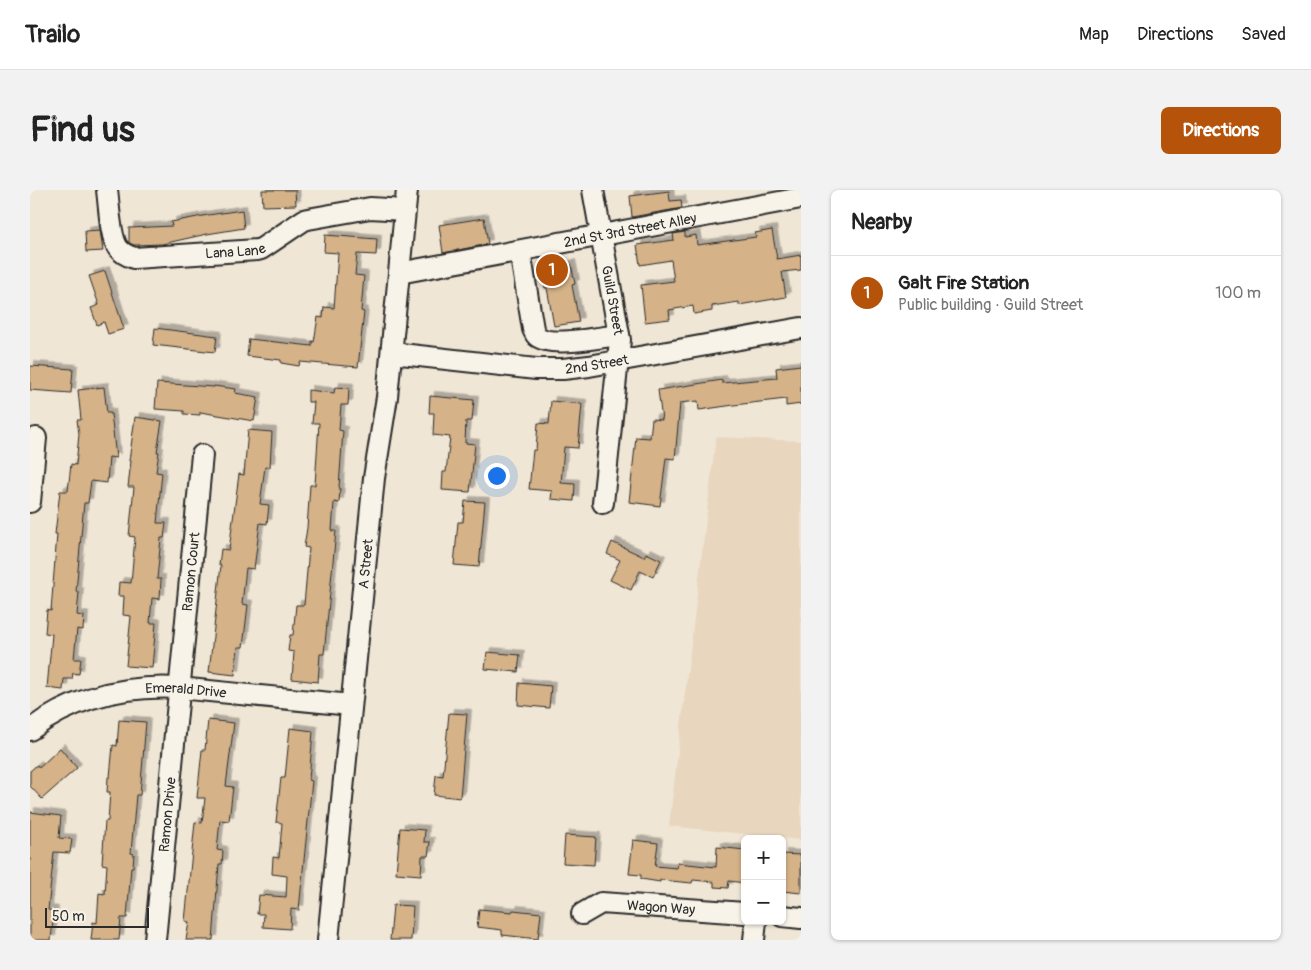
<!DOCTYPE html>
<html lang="en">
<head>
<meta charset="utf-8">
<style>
	body { margin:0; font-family:Pangolin,sans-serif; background:#f2f2f2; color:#222 }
	.controls { position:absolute; right:15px; bottom:15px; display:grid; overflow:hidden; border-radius:8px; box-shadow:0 1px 4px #0004 }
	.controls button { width:45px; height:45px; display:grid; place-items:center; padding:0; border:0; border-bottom:1px solid #e0e0e0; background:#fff; color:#222; font:25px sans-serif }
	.scale { position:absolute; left:15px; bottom:12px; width:104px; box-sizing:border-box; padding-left:5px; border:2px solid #2b2b2b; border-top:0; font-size:14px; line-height:18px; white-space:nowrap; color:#2b2b2b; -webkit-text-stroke:4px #f7f3e8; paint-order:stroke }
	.you { position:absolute; left:466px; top:285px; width:18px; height:18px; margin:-12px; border:4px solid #fff; border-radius:50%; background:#1a73e8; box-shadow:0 0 0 8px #1a73e833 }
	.badge { display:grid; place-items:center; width:32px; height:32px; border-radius:50%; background:#b45309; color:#fff; font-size:16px; font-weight:700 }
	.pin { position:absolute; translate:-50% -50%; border:2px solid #fff; box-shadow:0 1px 5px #0006 }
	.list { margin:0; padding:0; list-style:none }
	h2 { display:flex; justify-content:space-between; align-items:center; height:65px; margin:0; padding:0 20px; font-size:21px }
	h2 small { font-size:16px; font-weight:400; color:#767676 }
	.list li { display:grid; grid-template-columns:32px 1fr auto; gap:15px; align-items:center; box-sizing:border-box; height:75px; padding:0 20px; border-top:1px solid #e0e0e0 }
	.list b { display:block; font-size:19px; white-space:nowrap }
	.list p { margin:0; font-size:16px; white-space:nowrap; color:#767676 }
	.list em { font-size:16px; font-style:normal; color:#767676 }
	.map { position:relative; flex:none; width:771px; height:750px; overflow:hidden; border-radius:8px }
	header { display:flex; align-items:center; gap:30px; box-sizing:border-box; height:70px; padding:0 25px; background:#fff; border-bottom:1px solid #e0e0e0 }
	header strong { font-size:24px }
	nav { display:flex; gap:28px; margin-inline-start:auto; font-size:18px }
	.intro { display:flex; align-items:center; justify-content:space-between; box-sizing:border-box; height:120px; padding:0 30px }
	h1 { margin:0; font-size:35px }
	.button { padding:12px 22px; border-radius:8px; background:#b45309; color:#fff; font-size:18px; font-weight:700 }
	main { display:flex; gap:30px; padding:0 30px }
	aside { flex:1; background:#fff; border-radius:8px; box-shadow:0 1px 4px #0004 }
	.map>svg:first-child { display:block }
</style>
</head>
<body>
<header>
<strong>Trailo</strong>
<nav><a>Map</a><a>Directions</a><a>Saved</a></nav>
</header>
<div class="intro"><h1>Find us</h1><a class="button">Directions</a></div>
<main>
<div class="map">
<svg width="771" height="750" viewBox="0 0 771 750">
	<defs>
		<filter id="shadow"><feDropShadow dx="4.5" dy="-4.5" stdDeviation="0" flood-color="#0004"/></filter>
	</defs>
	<rect width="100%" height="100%" fill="#f0e6d5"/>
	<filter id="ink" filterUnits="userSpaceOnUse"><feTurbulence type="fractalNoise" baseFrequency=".02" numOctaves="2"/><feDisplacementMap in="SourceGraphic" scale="10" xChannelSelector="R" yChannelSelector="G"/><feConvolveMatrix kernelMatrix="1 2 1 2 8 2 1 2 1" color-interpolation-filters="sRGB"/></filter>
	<g filter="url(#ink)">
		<path fill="#e8d6be" d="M686 247 771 251V650L639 636Z"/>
		<g fill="#d5b287" stroke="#2b2b2b" filter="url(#shadow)">
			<path d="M232 0H265L266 15 233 16Z"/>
			<path d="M639 1 640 11 651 10 652 18 602 27 600 6Z"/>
			<path d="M212 20 214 38 177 44 132 54 104 55 99 53V38L142 36 141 32 178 25Z"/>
			<path d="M454 28 458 54 413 63 409 35Z"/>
			<path d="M70 40 73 61 56 62 55 41Z"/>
			<path d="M742 40 747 69 771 65V80L752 82 756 107 709 115V112L682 116V121L664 124 663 116 639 120 640 129 615 132 611 95 644 91 641 70 610 75 607 55 644 50 643 44 655 42V47L666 45 667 55 726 47 725 43Z"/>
			<path d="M295 45 347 49 346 65 327 64 325 85 334 86 331 121 334 122 328 177 270 172 269 176 251 173V170L217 166 219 149 282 156V151L284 152 288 127 293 128 294 117 304 118 308 63 294 62Z"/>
			<path d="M541 74 545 94 542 95 549 132 524 136 517 98H515L512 80Z"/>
			<path d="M75 81 94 139 78 144 74 132 67 135 61 118 69 115 59 86Z"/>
			<path d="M125 138 187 146 185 162 123 155Z"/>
			<path d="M771 175V214L756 216V209L704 215 669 220 668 211 650 213 645 269 636 268 630 316 599 312 606 247 620 248 622 229 632 230 628 200 692 190V193L747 188 746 178Z"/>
			<path d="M0 176 43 179 41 203 0 200Z"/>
			<path d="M127 193 184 197V196L206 199 205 203 228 207 224 231 170 222V225L154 224V221L125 219Z"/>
			<path d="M74 197 77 223H81L86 268 79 267 77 293 61 291 58 313H54L46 402H49L47 425 54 426 53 440 47 439 44 469H51L49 484 43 483 42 489H34L33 500 17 498 22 444 15 443 17 420 21 421 27 344H25L30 301H38L41 274 46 275 49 244 47 230H51L48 200Z"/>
			<path d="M305 197 319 198 318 215H311L309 240 313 241 309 297 310 298 309 313 304 312 302 341H306L294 464H290L288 492 262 489 264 462 258 461 260 445H263L266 415H274L279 358 274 357 277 338 280 295H285L289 233H282L284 212H278V200L304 203Z"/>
			<path d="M400 206 444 210 442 231H436L435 253 445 254 440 302 412 300 413 282H416L420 247 403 245 404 223H399Z"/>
			<path d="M521 211 552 214 548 258 534 257 531 293 545 294 544 311 521 309 522 301 499 299 503 260H506L508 233 519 234Z"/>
			<path d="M105 227 132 231 127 262H129L126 282 132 283 127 333H136L134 348H131L127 389H131L130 409 122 408 120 433H126L122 478 96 476 101 426 93 425 94 406H88L89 392 101 393 105 347 99 346 104 297H98L101 271H99Z"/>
			<path d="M218 240 242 242 240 277H235L230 314 239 315 237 334 230 333 224 379 216 378 212 414 218 415 215 440 213 457H208L205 485 179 482 191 375H189L191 359 199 360 209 284 214 285Z"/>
			<path d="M435 311 455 312 449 377 424 375 428 332H433Z"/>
			<path d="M582 352 614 367 616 363 631 370 623 387 610 381 601 400 580 390 590 370 577 364Z"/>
			<path d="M457 462 490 465 488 482 455 479Z"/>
			<path d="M489 493 521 496 519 518 488 515Z"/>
			<path d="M419 523 437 524 430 608 404 605 406 585 413 586Z"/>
			<path d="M89 530 116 532 110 605H106L101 663 104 664 103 677H101L97 728H91L89 750H61L63 732 67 733 69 703 75 704 77 675 72 674 75 631H78L80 602H77L78 587H80L83 555 87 556Z"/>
			<path d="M178 530 204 533 196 596 203 597 199 631 190 630 187 660 193 661 192 674H189L183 750H156L159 732 155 731 165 632 172 633 175 608H167L172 560H175Z"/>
			<path d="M260 538 283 541 279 590 282 591 269 720 261 719 260 739 233 737 234 724H227L229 705 256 707 257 686 242 684 243 667 249 668 252 633 246 632 251 588H255Z"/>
			<path d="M30 558 47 578 12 609 0 596V581L7 575 9 578Z"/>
			<path d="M0 622 31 626 29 648 42 649 40 663 24 662 18 720 24 721 21 750H0Z"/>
			<path d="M370 638 395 640 394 652H400L398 666H392L391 685 366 683Z"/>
			<path d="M535 645 566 647 564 675 533 673Z"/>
			<path d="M603 650 628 653 625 676 647 678 648 673 686 677 687 657 715 660V693L699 691 698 698 684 697V692L663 690 662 693 630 690V692L611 689V685L599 684Z"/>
			<path d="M752 664 771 665V703L752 701Z"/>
			<path d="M363 715 383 716 381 750H360Z"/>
			<path d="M449 719 482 722 483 720 511 723 508 749 472 745V740L447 737Z"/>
		</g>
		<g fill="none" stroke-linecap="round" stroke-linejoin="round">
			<defs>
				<g id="minor">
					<path id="s1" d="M77 0C79 14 80 47 88 58 92 63 98 66 104 68L227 60 231 59 274 30 278 29 340 18 375 20"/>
					<path id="s2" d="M563 0 590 150 573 313"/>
					<path d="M490 61 503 139C504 141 505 144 507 146 520 158 572 147 589 145"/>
					<path id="s3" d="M369 83 771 8"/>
					<path id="s4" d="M362 163 506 179H533L559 176 587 171 771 138"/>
					<path d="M0 312 6 248"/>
					<path id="s5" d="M0 540C44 507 95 495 149 498L321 515"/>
					<path id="s6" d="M552 724 571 713 715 723"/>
					<path d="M752 726 771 728"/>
					<path id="s7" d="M125 750 172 265"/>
					<path id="s8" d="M298 750 344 288 357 207 377 0"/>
					<path d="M724 750 726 731"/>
				</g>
			</defs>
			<use href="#minor" stroke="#2b2b2b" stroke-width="24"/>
			<use href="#minor" stroke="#f7f3e8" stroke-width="20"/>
		</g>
	</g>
	<g text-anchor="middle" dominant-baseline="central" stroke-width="4.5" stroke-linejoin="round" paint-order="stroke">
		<g font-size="14" fill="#2b2b2b" stroke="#f7f3e8">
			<text stroke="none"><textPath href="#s3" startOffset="235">2nd St 3rd Street Alley</textPath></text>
			<text stroke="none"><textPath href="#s1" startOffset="180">Lana Lane</textPath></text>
			<text stroke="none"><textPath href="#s2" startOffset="112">Guild Street</textPath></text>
			<text stroke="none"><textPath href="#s4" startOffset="206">2nd Street</textPath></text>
			<text stroke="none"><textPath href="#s8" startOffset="378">A Street</textPath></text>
			<text stroke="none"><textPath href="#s7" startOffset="370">Ramon Court</textPath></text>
			<text stroke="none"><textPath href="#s5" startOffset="165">Emerald Drive</textPath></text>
			<text stroke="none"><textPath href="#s7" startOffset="126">Ramon Drive</textPath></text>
			<text stroke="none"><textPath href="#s6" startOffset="82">Wagon Way</textPath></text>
		</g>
	</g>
</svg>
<div class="controls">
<button>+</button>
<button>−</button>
</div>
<div class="scale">50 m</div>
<div class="you"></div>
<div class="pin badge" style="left:522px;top:80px">1</div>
</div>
<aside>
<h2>Nearby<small></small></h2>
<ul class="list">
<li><span class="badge">1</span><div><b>Galt Fire Station</b><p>Public building · Guild Street</p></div><em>100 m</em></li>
</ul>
</aside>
</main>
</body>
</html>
